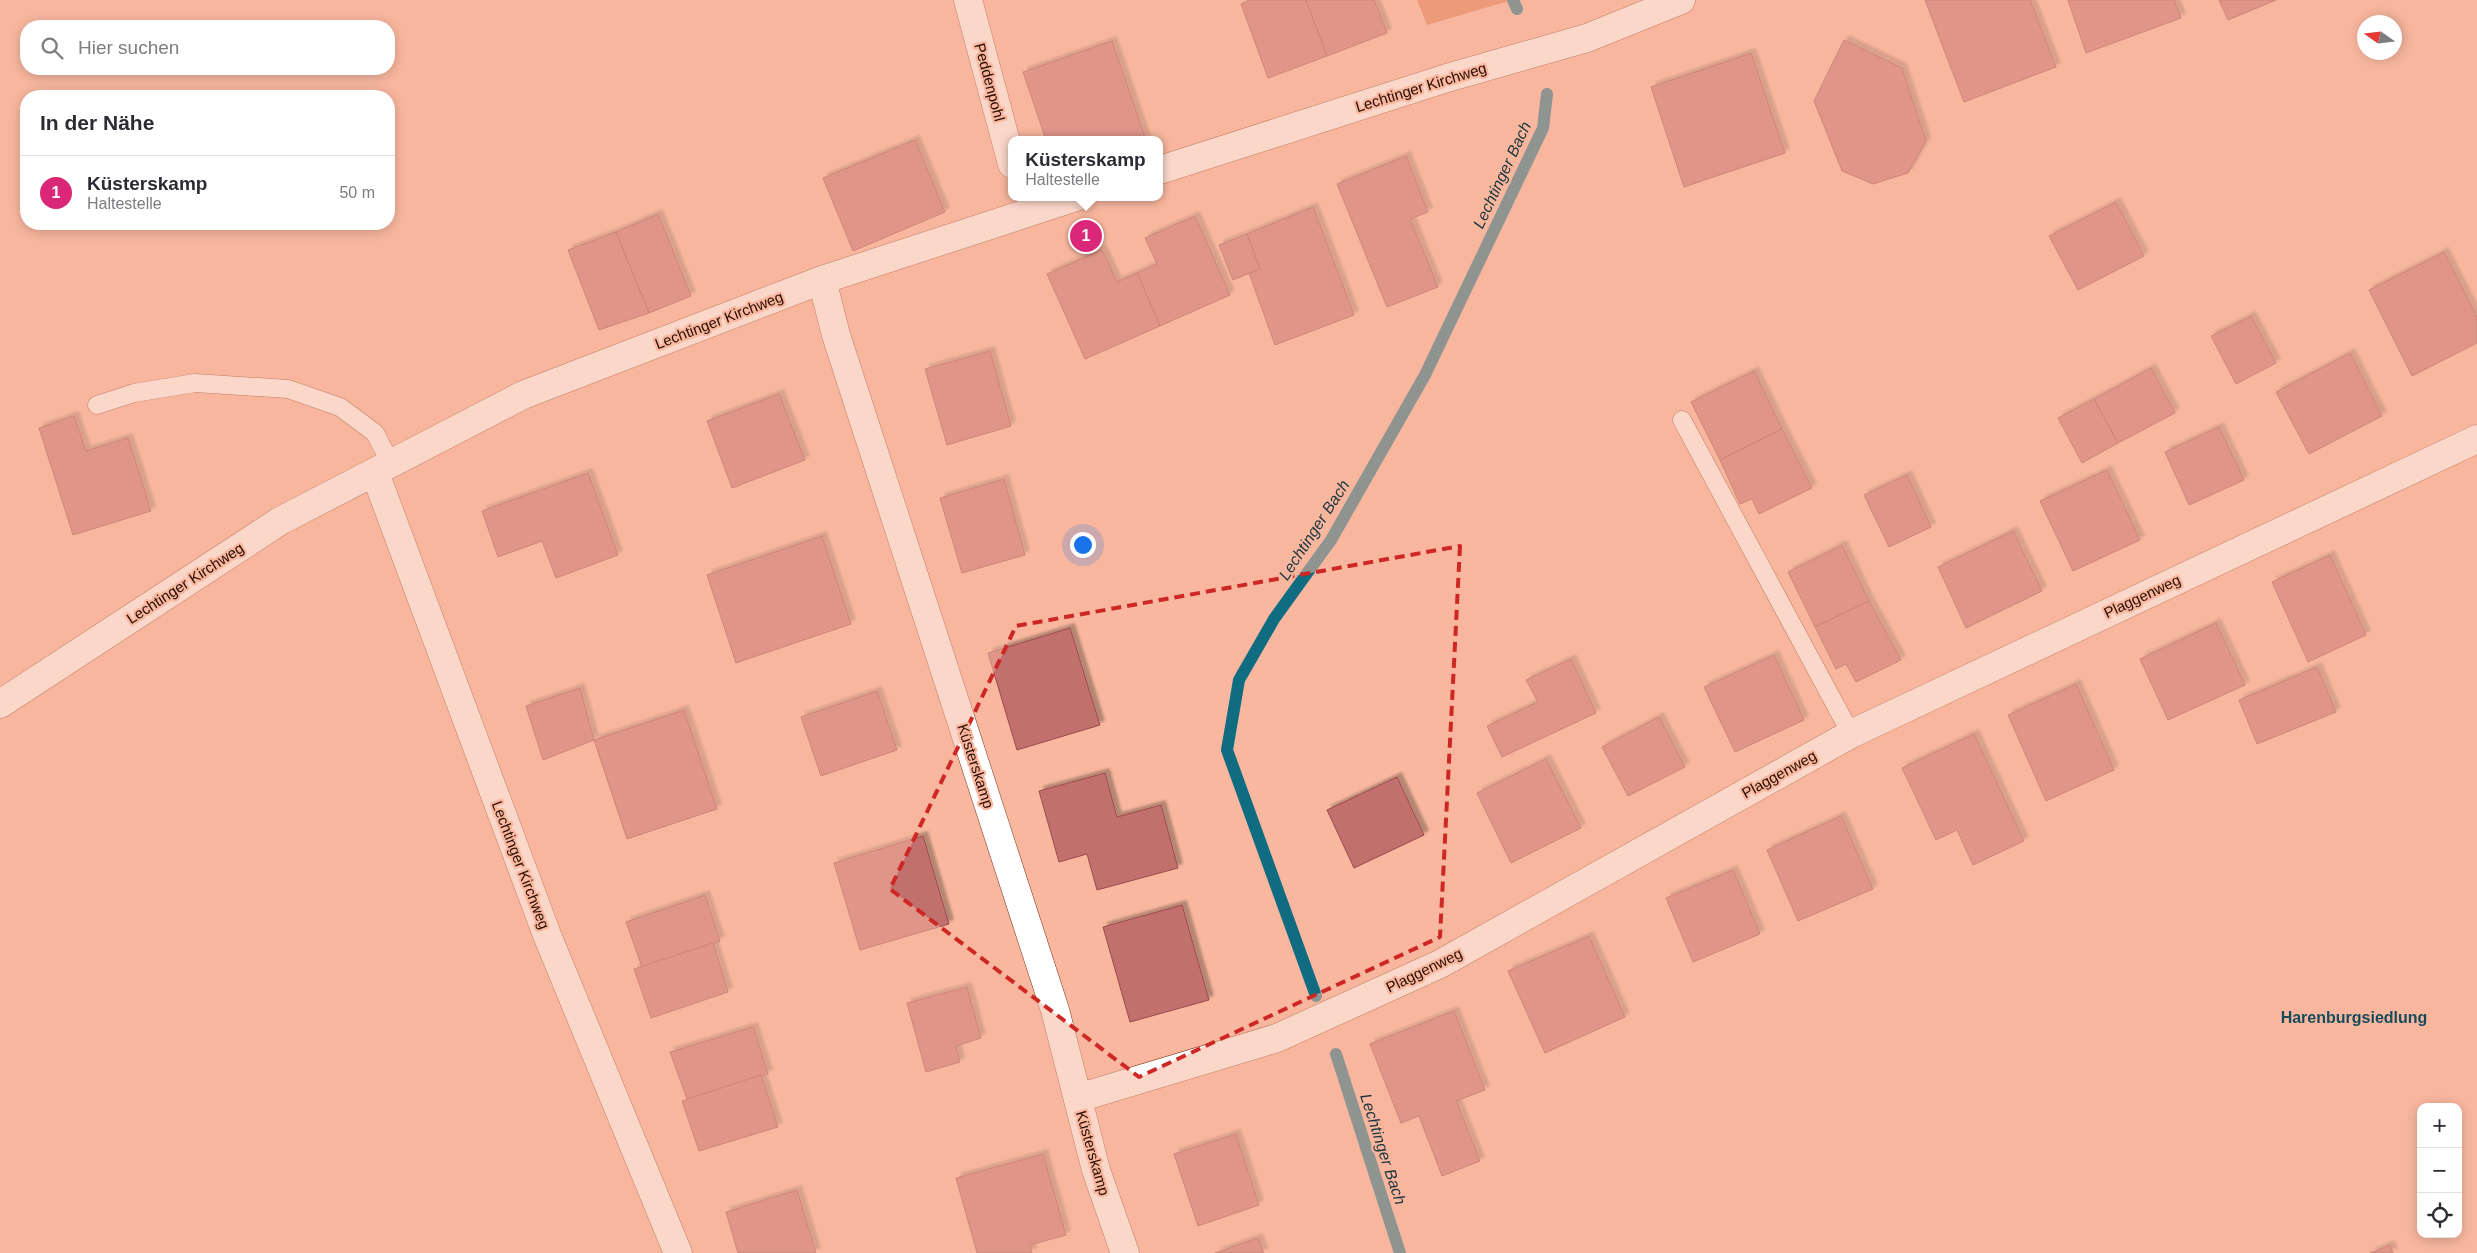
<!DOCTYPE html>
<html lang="de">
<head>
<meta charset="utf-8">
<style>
	body { margin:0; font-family:Helvetica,sans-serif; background:#f7f7f7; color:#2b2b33 }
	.controls { position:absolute; right:15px; bottom:15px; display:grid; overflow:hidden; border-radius:10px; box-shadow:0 2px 12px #0003 }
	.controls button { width:45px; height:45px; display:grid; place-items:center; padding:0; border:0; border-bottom:1px solid #e1e1e2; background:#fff; color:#2b2b33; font:25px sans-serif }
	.compass { position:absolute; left:2357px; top:15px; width:45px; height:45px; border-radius:50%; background:#fff; box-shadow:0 2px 12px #0003; rotate:284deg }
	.you { position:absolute; left:1082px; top:544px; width:18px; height:18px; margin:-12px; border:4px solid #fff; border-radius:50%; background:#1a73e8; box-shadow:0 0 0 8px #1a73e833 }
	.badge { display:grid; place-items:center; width:32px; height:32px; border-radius:50%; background:#db2777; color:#fff; font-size:16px; font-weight:700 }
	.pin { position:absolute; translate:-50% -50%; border:2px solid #fff; box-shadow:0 1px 5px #0006 }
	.popup { position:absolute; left:1008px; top:136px; width:155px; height:65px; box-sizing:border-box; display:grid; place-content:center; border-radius:10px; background:#fff; filter:drop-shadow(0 1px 4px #0005); font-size:16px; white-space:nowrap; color:#7c7c81 }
	.popup b { font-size:19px; color:#2b2b33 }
	.popup::after { content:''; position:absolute; left:50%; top:100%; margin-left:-10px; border:10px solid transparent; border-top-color:#fff }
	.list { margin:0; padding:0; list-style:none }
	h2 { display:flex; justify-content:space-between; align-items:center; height:65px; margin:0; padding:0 20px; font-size:21px }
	h2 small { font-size:16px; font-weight:400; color:#7c7c81 }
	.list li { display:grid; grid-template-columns:32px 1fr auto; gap:15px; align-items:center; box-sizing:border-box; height:75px; padding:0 20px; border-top:1px solid #e1e1e2 }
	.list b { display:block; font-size:19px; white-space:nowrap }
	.list p { margin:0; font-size:16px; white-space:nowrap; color:#7c7c81 }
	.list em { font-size:16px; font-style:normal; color:#7c7c81 }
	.icon { flex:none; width:28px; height:28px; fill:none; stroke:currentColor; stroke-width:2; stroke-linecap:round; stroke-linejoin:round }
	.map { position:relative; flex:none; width:2477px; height:1253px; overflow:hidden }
	.search { position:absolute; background:#fff; box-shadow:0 2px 12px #0003; left:20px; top:20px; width:375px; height:55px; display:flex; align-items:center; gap:12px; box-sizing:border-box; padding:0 18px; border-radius:20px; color:#7c7c81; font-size:19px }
	.panel { position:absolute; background:#fff; box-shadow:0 2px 12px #0003; left:20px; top:90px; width:375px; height:140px; border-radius:20px }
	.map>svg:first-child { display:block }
</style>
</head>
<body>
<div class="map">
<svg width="2477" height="1253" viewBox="0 0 2477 1253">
	<defs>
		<filter id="shadow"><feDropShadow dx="4.5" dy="-4.5" stdDeviation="1" flood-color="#0004"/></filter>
	</defs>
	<rect width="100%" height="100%" fill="#f8b79e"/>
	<path fill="#e1784f" d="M1417 0H1512L1427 25Z"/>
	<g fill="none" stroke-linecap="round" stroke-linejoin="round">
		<g stroke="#106c81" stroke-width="12">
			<path d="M1513 0 1517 9"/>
			<path d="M1316 996 1227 750 1239 680 1274 619 1331 540 1425 375 1543 128 1547 94"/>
			<path d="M1336 1054 1400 1253"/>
		</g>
	</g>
	<g fill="#c2706e" stroke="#994b4b" filter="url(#shadow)">
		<path d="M1251 0H1306L1327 56 1268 78 1241 4Z"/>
		<path d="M1306 0H1374L1387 33 1327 56Z"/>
		<path d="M1925 0H2030L2056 67 1964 102Z"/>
		<path d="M2068 0H2174L2181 18 2086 53Z"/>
		<path d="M2219 0H2276L2228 20Z"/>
		<path d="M1844 40 1902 68 1926 141 1908 173 1873 184 1842 171 1814 101Z"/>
		<path d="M1112 41 1146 140H1046L1023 72Z"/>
		<path d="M1751 53 1785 153 1684 187 1651 87Z"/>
		<path d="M915 140 945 212 853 251 823 178Z"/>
		<path d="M1406 156 1428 212 1410 219 1438 287 1387 307 1337 184Z"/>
		<path d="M2116 202 2144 256 2078 290 2049 236Z"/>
		<path d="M1313 207 1354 315 1275 345 1249 273 1260 269 1247 234Z"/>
		<path d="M658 214 691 296 649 313 616 232Z"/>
		<path d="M1195 216 1230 295 1160 326 1137 273 1157 264 1145 238Z"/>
		<path d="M616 232 649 313 599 330 568 250Z"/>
		<path d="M1247 234 1260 269 1233 280 1219 245Z"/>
		<path d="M1102 250 1117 282 1137 273 1160 326 1085 359 1047 274Z"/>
		<path d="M2444 252 2477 317V343L2412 376 2369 290Z"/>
		<path d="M2251 316 2276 363 2236 384 2211 336Z"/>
		<path d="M990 351 1011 426 947 445 925 369Z"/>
		<path d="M2350 353 2382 416 2309 454 2276 392Z"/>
		<path d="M2151 368 2175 413 2118 443 2094 399Z"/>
		<path d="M1754 371 1782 429 1720 460 1691 402Z"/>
		<path d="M779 394 805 460 732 488 707 421Z"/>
		<path d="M2094 399 2118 443 2082 463 2058 418Z"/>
		<path d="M74 416 86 451 128 438 151 511 73 535 39 428Z"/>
		<path d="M2219 427 2244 480 2189 505 2165 452Z"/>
		<path d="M1782 429 1812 488 1759 514 1752 499 1740 504 1720 460Z"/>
		<path d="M2107 470 2140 540 2073 571 2040 501Z"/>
		<path d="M588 473 618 555 556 578 542 541 498 557 482 511Z"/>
		<path d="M1907 475 1931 527 1889 547 1864 495Z"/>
		<path d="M1004 479 1025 555 962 573 940 498Z"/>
		<path d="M2013 531 2042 591 1966 628 1938 567Z"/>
		<path d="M822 536 851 624 736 663 707 575Z"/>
		<path d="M1842 545 1869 601 1815 627 1788 572Z"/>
		<path d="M2330 555 2366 635 2308 662 2272 582Z"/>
		<path d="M1869 601 1901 660 1856 682 1846 664 1836 669 1815 627Z"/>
		<path d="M2216 623 2245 685 2168 720 2140 659Z"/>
		<path d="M1070 628 1100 725 1017 750 988 653Z"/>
		<path d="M1774 655 1804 720 1735 752 1704 687Z"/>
		<path d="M1571 659 1596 713 1502 757 1487 726 1538 702 1526 680Z"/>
		<path d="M2317 667 2336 712 2257 744 2239 700Z"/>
		<path d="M2076 684 2114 770 2046 801 2008 715Z"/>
		<path d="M580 688 594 740 543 760 526 706Z"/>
		<path d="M877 691 897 750 821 776 801 717Z"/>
		<path d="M684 710 717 809 627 839 594 740Z"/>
		<path d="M1659 717 1685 767 1628 796 1602 747Z"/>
		<path d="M1974 734 2024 841 1973 865 1957 830 1936 840 1902 768Z"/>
		<path d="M1546 759 1581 828 1511 863 1477 793Z"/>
		<path d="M1105 773 1117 817 1161 805 1178 868 1097 890 1087 854 1059 862 1039 791Z"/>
		<path d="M1397 777 1424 835 1354 868 1327 810Z"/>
		<path d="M1841 816 1873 889 1798 921 1767 850Z"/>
		<path d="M923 836 949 924 860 950 834 863Z"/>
		<path d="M1733 870 1760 934 1693 962 1666 898Z"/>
		<path d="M705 895 720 941 642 967 626 922Z"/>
		<path d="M1182 905 1209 1000 1130 1022 1103 927Z"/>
		<path d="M1589 936 1625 1017 1545 1053 1508 971Z"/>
		<path d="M713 943 728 992 651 1018 634 969Z"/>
		<path d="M967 987 981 1038 956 1046 960 1062 926 1072 907 1003Z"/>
		<path d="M1454 1011 1485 1090 1456 1101 1480 1161 1442 1176 1419 1116 1401 1123 1370 1044Z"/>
		<path d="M753 1027 768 1074 687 1099 670 1052Z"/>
		<path d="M761 1075 778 1127 699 1151 682 1101Z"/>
		<path d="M1236 1134 1259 1205 1198 1226 1174 1154Z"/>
		<path d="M1043 1154 1066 1235 1030 1245 1032 1253H977L956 1178Z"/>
		<path d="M797 1190 816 1253H738L726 1212Z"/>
		<path d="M1258 1238 1264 1253H1215Z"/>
		<path d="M2390 1245 2393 1253H2370Z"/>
	</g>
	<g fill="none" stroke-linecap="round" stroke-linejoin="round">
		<defs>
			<g id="service">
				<path d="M97 405 134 393 195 383 288 389 340 407 375 433 391 464"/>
				<path d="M1682 420 1851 734"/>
			</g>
			<g id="minor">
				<path d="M968 0 1012 164"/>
				<path d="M1160 170 1447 78 1587 38 1681 0"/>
				<path d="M822 280 836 335 1055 1010 1096 1170 1125 1253"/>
				<path d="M375 473 547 935 678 1253"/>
				<path d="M0 704 280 521 523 395 822 280 1076 197"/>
				<path d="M1078 1098 1277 1038 1440 964 1851 734 2477 439"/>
			</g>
		</defs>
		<use href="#service" stroke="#7c371a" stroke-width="19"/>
		<use href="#minor" stroke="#7c371a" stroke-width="29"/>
		<use href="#service" stroke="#fff" stroke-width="18"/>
		<use href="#minor" stroke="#fff" stroke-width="28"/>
	</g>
	<path d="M0 0H2477V1253H0ZM1460 546 1440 937 1139 1077 890 889 1016 626Z" fill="#f8b79e" fill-opacity=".55" fill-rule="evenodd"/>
	<path fill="none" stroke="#cd2726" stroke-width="4" stroke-dasharray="10 6" stroke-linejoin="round" d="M1460 546 1440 937 1139 1077 890 889 1016 626Z"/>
	<g text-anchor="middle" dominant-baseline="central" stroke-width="4.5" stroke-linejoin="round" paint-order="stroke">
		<g font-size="15" fill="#280c02" stroke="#f8b79e">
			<text transform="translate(990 82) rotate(75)">Peddenpohl</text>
			<text transform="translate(1421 87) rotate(-17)">Lechtinger Kirchweg</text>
			<text transform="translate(719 320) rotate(-21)">Lechtinger Kirchweg</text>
			<text transform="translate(185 583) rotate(-33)">Lechtinger Kirchweg</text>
			<text transform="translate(2142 596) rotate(-25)">Plaggenweg</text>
			<text transform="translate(976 766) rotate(72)">Küsterskamp</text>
			<text transform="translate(1779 774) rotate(-29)">Plaggenweg</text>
			<text transform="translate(521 865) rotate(69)">Lechtinger Kirchweg</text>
			<text transform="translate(1424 970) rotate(-26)">Plaggenweg</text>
			<text transform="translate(1093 1153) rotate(74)">Küsterskamp</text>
		</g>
		<g font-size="16" font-style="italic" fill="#1c353d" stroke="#f8b79e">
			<text transform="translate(1502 175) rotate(-65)">Lechtinger Bach</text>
			<text transform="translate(1314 530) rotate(-57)">Lechtinger Bach</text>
			<text transform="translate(1383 1149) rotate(72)">Lechtinger Bach</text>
		</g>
		<g font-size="16" font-weight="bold" fill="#174b5b" stroke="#f8b79e">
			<text x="2354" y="1017">Harenburgsiedlung</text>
		</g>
	</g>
</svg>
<div class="controls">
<button>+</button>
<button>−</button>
<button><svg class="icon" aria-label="locate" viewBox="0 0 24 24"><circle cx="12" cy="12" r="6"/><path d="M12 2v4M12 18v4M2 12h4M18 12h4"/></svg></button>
</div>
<svg class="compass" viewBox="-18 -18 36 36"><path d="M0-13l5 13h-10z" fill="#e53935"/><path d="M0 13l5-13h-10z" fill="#7c7c81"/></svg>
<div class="you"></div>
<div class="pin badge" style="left:1086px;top:236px">1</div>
<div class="popup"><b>Küsterskamp</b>Haltestelle</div>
<div class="search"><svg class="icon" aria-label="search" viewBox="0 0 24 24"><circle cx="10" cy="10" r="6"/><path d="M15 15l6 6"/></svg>Hier suchen</div>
<section class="panel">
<h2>In der Nähe<small></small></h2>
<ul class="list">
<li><span class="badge">1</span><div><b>Küsterskamp</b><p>Haltestelle</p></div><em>50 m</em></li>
</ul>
</section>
</div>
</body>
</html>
